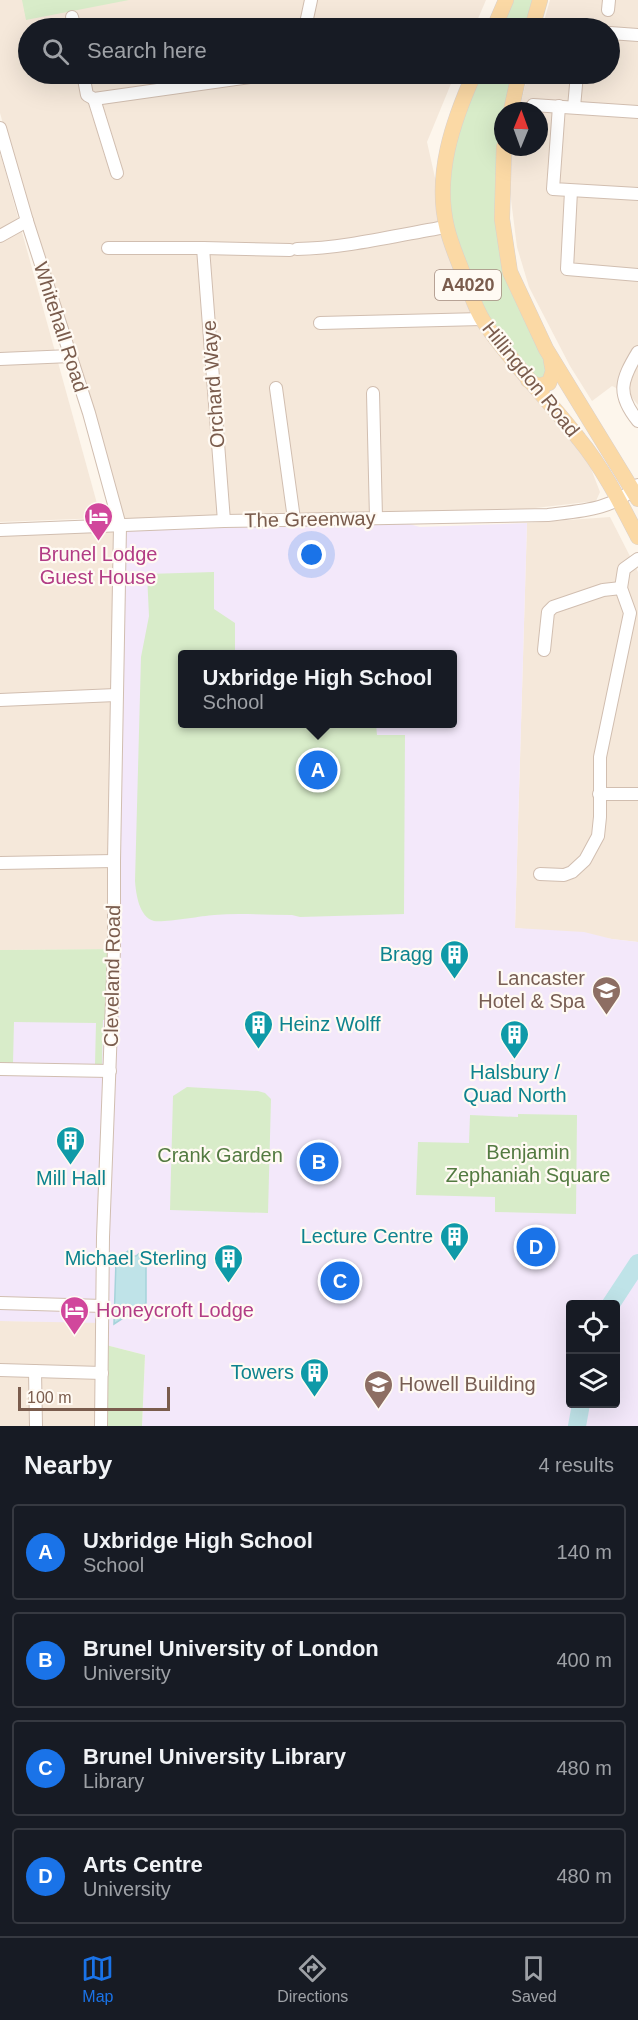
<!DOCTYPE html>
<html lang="en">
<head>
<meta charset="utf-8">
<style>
	body { margin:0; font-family:Helvetica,sans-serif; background:#242831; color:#f1f3f6 }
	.controls { position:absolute; right:18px; bottom:18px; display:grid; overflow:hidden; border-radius:6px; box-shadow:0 6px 24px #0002 }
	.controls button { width:54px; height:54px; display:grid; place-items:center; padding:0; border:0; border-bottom:2px solid #363941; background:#171b24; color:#f1f3f6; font:30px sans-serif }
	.compass { position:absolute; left:494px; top:102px; width:54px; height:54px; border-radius:50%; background:#171b24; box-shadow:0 6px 24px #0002; rotate:1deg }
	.scale { position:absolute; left:18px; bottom:15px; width:152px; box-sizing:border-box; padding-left:6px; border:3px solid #7a5c4d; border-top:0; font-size:16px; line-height:21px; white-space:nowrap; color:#7a5c4d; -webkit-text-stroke:4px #fffaf3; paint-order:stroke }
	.you { position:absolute; left:312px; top:555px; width:21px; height:21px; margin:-15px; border:4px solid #fff; border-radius:50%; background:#1a73e8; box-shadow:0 0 0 9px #1a73e833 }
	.badge { display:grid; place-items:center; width:39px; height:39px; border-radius:50%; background:#1a73e8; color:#fff; font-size:20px; font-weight:700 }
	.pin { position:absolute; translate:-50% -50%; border:3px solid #fff; box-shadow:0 2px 6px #0006 }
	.popup { position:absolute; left:178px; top:650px; width:279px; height:78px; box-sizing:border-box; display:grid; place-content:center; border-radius:6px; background:#171b24; filter:drop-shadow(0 2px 4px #0005); font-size:20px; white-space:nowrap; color:#9ea1a6 }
	.popup b { font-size:22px; color:#f1f3f6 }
	.popup::after { content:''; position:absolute; left:50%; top:100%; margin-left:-12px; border:12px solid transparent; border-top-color:#171b24 }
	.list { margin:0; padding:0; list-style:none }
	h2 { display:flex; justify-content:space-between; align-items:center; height:78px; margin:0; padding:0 24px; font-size:26px }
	h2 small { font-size:20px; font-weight:400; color:#9ea1a6 }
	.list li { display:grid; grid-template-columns:39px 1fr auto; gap:18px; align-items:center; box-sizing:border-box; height:96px; margin:0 12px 12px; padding:0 12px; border:2px solid #363941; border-radius:6px }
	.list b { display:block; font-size:22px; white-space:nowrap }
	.list p { margin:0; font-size:20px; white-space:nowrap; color:#9ea1a6 }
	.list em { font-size:20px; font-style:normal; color:#9ea1a6 }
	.icon { flex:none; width:33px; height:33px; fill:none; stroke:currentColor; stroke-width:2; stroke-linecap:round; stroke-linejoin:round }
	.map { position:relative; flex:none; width:638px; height:1426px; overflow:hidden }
	.search { position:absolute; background:#171b24; box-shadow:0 6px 24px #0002; left:18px; right:18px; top:18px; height:66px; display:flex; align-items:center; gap:15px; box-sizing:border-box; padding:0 21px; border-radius:33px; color:#9ea1a6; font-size:22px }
	.sheet { height:510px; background:#171b24 }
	nav { display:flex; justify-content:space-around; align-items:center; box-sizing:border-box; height:84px; border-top:2px solid #363941; background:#171b24; font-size:16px; color:#9ea1a6 }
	nav a { display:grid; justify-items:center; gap:3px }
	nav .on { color:#1a73e8 }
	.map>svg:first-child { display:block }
</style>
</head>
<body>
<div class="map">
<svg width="638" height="1426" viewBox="0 0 638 1426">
	<rect width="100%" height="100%" fill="#fdf6ec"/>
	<g fill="#f5e8da">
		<path d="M0 0H486L474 28H28V74H455L427 142 446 227 482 319 580 440 600 492 596 501 457 517 120 526 114 949 0 950V530L120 526 47 282 0 113Z"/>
		<path d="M550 0H638V405L629 394 612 386 592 401 570 366 529 287 517 247 509 184 510 156 512 147H539V111H519L528 74H610V28H542Z"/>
		<path d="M0 155 1 156 101 518 0 522Z"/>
		<path d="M610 517 638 572V942L515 928 527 523Z"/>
		<path d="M0 1321 101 1322 100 1426H0Z"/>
	</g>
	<path fill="#f3e8fa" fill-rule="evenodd" d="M387 518 420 527 527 523 515 928 584 932 612 939 638 942V1426H142L145 1355 102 1344V1323L0 1321V1018L111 1019 120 526ZM183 654H453V724H183ZM570 1304H616V1404H570Z"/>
	<g fill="#d8ecc9">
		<path d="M22 0H129L26 20Z"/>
		<path d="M506 0H540L532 28H494Z"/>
		<path d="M474 74H519L511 111H503V147L510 272 552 363 544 386 482 319 451 245 443 171Z"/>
		<path d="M214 572V609L235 623V652L303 651 302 654H183V724H376L377 735H405L404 914 300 917 292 915C266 915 239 913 214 915 201 916 163 923 154 921 139 917 136 894 135 881L141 657 149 616 147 574Z"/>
		<path d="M114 949 112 1019 103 1020 102 1064H95L96 1023 14 1022 13 1063H0V950Z"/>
		<path d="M187 1087 258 1091 265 1093 271 1099 268 1213 170 1210 173 1096Z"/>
		<path d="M518 1114 577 1115 576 1214 495 1212V1197L416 1195 418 1142 469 1143 470 1115 518 1117Z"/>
		<path d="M102 1344 145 1355 142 1426H102Z"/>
	</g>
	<path fill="#bfe3e8" stroke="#a5d3da" stroke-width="1.5" d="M128 1251 132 1256H136L141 1252 146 1257V1303L114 1324 116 1261Z"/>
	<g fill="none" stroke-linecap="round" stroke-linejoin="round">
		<g stroke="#bfe3e8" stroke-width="18">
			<path d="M611 1304 638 1263"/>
			<path d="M577 1426 581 1404"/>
		</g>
		<defs>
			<g id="minor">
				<path d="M608 10 609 0"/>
				<path d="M72 17 75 28"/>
				<path d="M305 28 311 0"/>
				<path d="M550 28H554"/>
				<path d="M610 33 638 35"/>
				<path d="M83 74 87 95 94 99 271 74"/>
				<path d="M94 99 117 173"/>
				<path d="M533 105 638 112"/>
				<path d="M559 106 553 189 638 194"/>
				<path d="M574 107 577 74"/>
				<path d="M0 128 27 221 89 413 120 526 114 861V949L103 1237 101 1426"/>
				<path d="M571 191 567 269 638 275"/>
				<path d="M0 236 27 221"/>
				<path d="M108 248H203L224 521"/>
				<path d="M203 248 290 250"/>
				<path d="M297 249C347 248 397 235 446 227"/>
				<path d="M320 323 482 319"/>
				<path d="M638 352C621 380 616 394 638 421"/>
				<path d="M0 359 71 356"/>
				<path d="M276 388 294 519"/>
				<path d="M373 393 376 518"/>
				<path d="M0 530 224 521 548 515C581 511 613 510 638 485"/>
				<path d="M544 650 548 612 553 607 603 590 621 588"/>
				<path d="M0 700 116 695"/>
				<path d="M599 794H638"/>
				<path d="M0 863 114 861"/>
				<path d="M540 874 564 875 572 872 585 860 598 836 600 817V757L630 613 621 588 624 569 638 559"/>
				<path d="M0 1069 110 1071"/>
				<path d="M0 1303 103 1306"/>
				<path d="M0 1370 102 1373"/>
				<path d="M35 1371 36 1426"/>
			</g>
			<g id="major">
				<path d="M494 28 506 0"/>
				<path d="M532 28 540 0"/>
				<path d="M474 74C453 121 434 175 447 228 451 245 458 260 464 276 470 290 475 309 484 322 512 364 548 399 579 439 603 468 621 504 638 537"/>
				<path d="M511 111 519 74"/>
				<path d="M504 147 502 219 510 272 546 349 638 499"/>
				<path d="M528 380 538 386 549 383 553 371 551 360"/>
			</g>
		</defs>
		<use href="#minor" stroke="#d1beb0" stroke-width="14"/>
		<use href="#major" stroke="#dad1cd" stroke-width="16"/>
		<use href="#minor" stroke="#fff" stroke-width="12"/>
		<use href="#major" stroke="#fbd9a5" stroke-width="15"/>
	</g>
	<defs>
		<symbol id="hotel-pin" viewBox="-11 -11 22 30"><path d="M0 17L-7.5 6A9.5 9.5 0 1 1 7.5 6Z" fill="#d1479c" stroke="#fffaf3"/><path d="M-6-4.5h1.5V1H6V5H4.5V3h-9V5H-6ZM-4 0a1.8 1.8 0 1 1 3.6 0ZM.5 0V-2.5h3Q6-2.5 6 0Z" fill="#fff"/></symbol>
		<symbol id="building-pin" viewBox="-11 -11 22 30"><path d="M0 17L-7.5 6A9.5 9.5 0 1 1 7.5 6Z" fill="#0f9aa8" stroke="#fffaf3"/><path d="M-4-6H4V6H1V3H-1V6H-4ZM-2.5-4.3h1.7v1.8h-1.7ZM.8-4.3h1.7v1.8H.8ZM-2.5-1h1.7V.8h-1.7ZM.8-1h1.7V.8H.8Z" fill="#fff"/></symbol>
		<symbol id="university-pin" viewBox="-11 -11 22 30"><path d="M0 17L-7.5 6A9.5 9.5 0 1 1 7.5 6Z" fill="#8d6e63" stroke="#fffaf3"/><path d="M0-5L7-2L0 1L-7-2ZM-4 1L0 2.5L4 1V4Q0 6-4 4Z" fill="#fff"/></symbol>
	</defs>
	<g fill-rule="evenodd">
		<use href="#hotel-pin" x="82" y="500" width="33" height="45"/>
		<use href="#building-pin" x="438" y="938" width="33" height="45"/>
		<use href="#university-pin" x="590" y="974" width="33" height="45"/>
		<use href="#building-pin" x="242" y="1008" width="33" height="45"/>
		<use href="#building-pin" x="498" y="1018" width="33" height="45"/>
		<use href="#building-pin" x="54" y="1124" width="33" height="45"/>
		<use href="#building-pin" x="438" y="1220" width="33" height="45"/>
		<use href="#building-pin" x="212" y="1242" width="33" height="45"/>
		<use href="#hotel-pin" x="58" y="1294" width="33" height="45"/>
		<use href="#building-pin" x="298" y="1356" width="33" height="45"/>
		<use href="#university-pin" x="362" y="1368" width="33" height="45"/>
	</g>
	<g text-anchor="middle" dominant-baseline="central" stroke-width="4.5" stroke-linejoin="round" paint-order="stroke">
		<rect fill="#fffaf3" stroke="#a28b7f" stroke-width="1.5" x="435" y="270" width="66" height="30" rx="4.5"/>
		<g font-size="18" font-weight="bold" fill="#7a5c4d">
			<text x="468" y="285">A4020</text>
		</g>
		<g font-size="20" fill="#7a5c4d" stroke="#fffaf3">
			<text transform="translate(61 327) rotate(72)">Whitehall Road</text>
			<text transform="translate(531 379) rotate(51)">Hillingdon Road</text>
			<text transform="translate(213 384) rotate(-94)">Orchard Waye</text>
			<text transform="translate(310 519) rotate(-1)">The Greenway</text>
			<text transform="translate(112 976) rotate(-89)">Cleveland Road</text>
		</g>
		<g font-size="20" fill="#b23c85" stroke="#fffaf3">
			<text x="98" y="554">Brunel Lodge<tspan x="98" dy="23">Guest House</tspan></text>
			<text x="96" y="1310" text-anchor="start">Honeycroft Lodge</text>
		</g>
		<g font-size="20" fill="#0d838f" stroke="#fffaf3" text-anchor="end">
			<text x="433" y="954">Bragg</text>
			<text x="279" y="1024" text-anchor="start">Heinz Wolff</text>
			<text x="515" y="1072" text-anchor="middle">Halsbury /<tspan x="515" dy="23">Quad North</tspan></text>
			<text x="71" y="1178" text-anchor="middle">Mill Hall</text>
			<text x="433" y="1236">Lecture Centre</text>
			<text x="207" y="1258">Michael Sterling</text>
			<text x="294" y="1372">Towers</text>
		</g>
		<g font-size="20" fill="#785e54" stroke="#fffaf3" text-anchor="end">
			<text x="585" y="978">Lancaster<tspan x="585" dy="23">Hotel &amp; Spa</tspan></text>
			<text x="399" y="1384" text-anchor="start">Howell Building</text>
		</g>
		<g font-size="20" fill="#537a41" stroke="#fffaf3">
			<text x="528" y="1152">Benjamin<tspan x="528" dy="23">Zephaniah Square</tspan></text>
			<text x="220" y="1155">Crank Garden</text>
		</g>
	</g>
</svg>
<div class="controls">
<button><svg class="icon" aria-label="locate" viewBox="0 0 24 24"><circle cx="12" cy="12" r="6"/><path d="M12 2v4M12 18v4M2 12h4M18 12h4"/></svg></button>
<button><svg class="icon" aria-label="layers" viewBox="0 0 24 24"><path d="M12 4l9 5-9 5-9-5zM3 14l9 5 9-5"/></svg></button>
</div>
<svg class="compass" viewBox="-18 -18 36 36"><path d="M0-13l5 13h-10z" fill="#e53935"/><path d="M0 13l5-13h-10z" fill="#9ea1a6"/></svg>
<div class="scale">100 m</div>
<div class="you"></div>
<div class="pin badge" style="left:318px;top:770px">A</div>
<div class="popup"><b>Uxbridge High School</b>School</div>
<div class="pin badge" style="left:319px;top:1162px">B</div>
<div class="pin badge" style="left:340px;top:1281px">C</div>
<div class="pin badge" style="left:536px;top:1247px">D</div>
<div class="search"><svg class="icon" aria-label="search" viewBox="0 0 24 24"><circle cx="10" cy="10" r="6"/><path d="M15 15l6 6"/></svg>Search here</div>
</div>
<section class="sheet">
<h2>Nearby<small>4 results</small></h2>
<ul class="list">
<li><span class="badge">A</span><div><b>Uxbridge High School</b><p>School</p></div><em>140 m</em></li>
<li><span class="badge">B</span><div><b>Brunel University of London</b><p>University</p></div><em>400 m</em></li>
<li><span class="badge">C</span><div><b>Brunel University Library</b><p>Library</p></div><em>480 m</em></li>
<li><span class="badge">D</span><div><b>Arts Centre</b><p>University</p></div><em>480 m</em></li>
</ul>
</section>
<nav>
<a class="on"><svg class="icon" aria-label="map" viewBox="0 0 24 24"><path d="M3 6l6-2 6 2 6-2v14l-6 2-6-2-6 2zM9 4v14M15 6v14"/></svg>Map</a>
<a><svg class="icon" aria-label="directions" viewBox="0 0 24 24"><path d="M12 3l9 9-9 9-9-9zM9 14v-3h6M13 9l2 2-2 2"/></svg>Directions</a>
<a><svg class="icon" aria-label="saved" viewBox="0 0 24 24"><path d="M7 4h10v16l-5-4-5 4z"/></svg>Saved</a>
</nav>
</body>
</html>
